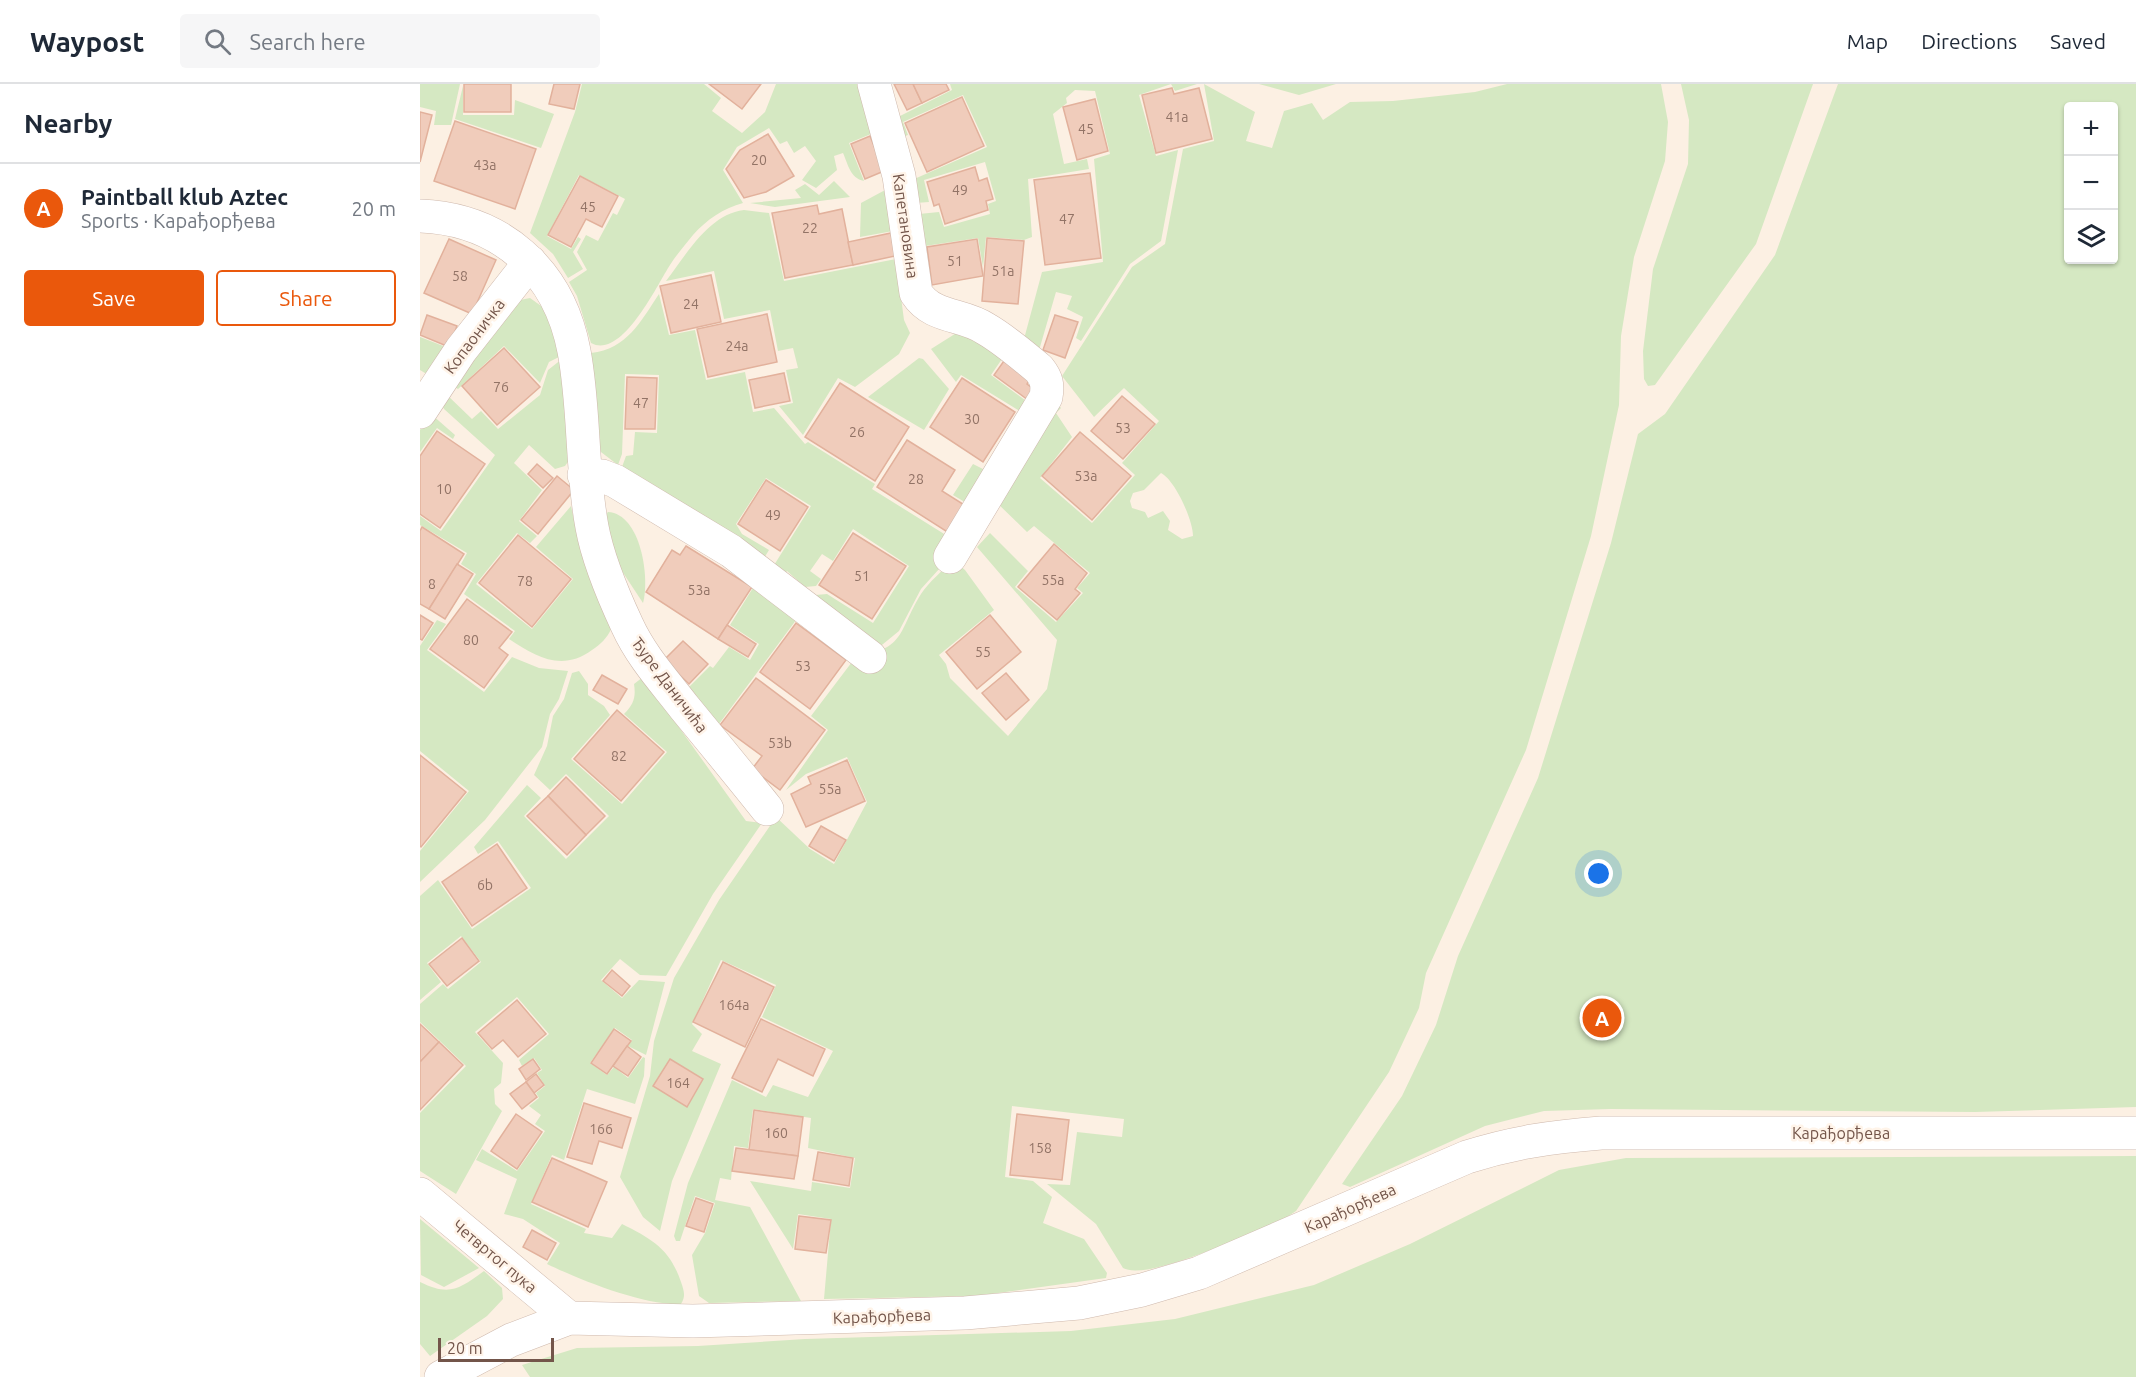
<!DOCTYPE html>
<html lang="en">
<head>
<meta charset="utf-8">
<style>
	body { margin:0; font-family:Ubuntu,sans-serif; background:#f6f6f7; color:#1f2937 }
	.controls { position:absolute; right:18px; top:18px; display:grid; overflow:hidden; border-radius:6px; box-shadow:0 2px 4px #0004 }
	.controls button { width:54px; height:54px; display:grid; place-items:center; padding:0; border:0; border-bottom:2px solid #e0e1e3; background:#fff; color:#1f2937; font:30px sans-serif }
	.scale { position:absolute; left:18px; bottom:15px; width:116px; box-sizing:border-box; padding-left:6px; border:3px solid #73554a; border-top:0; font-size:16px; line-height:21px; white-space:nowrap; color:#73554a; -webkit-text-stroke:4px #fff4e9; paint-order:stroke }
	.you { position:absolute; left:1179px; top:790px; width:21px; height:21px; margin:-15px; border:4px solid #fff; border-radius:50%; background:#1a73e8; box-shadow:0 0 0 9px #1a73e833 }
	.badge { display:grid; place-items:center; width:39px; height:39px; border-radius:50%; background:#ea580c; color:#fff; font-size:20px; font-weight:700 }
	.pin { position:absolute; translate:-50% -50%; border:3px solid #fff; box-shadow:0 2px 6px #0006 }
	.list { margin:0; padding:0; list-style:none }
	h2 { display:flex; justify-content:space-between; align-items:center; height:78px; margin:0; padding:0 24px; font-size:26px }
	h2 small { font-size:20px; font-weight:400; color:#747a83 }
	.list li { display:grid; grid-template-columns:39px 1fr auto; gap:18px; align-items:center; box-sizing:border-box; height:90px; padding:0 24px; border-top:2px solid #e0e1e3 }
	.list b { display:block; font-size:22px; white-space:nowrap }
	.list p { margin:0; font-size:20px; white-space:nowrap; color:#747a83 }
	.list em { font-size:20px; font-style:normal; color:#747a83 }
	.actions { display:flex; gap:12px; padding:18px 24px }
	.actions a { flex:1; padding:14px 0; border:2px solid #ea580c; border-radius:6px; text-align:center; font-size:21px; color:#ea580c }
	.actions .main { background:#ea580c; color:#fff }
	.icon { flex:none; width:33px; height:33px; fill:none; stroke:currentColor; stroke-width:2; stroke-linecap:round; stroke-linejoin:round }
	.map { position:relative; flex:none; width:1716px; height:1293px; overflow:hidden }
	header { display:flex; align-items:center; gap:36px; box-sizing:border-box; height:84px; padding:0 30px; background:#fff; border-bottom:2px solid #e0e1e3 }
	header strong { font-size:28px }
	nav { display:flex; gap:33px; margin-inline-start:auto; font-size:21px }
	.search { width:420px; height:54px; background:#f6f6f7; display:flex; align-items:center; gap:15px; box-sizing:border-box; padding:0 21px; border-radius:6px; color:#747a83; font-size:22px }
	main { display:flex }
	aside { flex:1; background:#fff }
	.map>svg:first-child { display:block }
</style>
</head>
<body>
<header>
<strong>Waypost</strong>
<div class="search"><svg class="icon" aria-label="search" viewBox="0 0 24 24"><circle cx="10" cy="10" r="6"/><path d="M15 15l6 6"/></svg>Search here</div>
<nav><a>Map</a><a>Directions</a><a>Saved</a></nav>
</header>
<main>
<aside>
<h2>Nearby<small></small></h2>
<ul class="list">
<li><span class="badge">A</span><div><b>Paintball klub Aztec</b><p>Sports · Карађорђева</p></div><em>20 m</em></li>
</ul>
<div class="actions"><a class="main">Save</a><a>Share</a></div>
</aside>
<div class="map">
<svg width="1716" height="1293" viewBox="0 0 1716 1293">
	<rect width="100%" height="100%" fill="#fcf0e3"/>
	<g fill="#d5e8c2" fill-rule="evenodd">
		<path d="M0 0H40L31 41H14L16 27 0 23Z"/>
		<path d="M162 0H284L301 14 292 27 322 49 345 28 356 0H444L451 50 429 59 444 97C430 94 428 80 423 69L414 72 417 86 396 104 382 96 396 77 385 62 374 69 367 57 360 60 349 44 317 63 303 86 323 119C304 124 286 136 273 151 265 161 257 170 250 181 237 201 202 276 171 259L157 212 149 198 167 186 157 168 166 151 178 157 193 129 197 131 205 115 159 91 127 152 151 165 158 153 161 155 153 168 163 185 148 194 133 170 110 149 155 28Z"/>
		<path d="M530 0H777L755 7 751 0 719 11 736 72 758 66 741 157 710 180 661 257 656 254 663 233 647 225 652 212 636 208 620 263 617 266 604 255 622 188 683 178 674 75 690 70 675 7 655 6 646 14 647 19 633 30 644 80 667 75 669 85 608 95 612 153 604 156 566 153 563 183 558 154 505 162 499 130 519 128 524 143 570 130 568 120 576 117 565 78 504 96 509 118 496 119 492 96 567 63 543 11 483 38 488 51 482 53 478 33 532 6Z"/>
		<path d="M784 0 835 28 826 57 852 64 864 27 892 19 903 36 930 18 973 17 1055 8 1087 0H1241L1248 38 1245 77 1214 173 1201 252 1199 321 1171 452 1106 666 1006 889 999 924 969 988 876 1127 864 1135C835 1147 728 1198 703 1184L676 1140 627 1100 650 1101 657 1048 702 1053 704 1035 592 1022 585 1093 613 1097 632 1113 623 1139 664 1155 687 1189 686 1194 556 1212 404 1215 411 1135 378 1130 373 1165 330 1097 391 1107 392 1098 430 1104 435 1074 388 1064 391 1034 333 1025 328 1064 314 1062 311 1096 300 1094 295 1116 330 1123 381 1217 289 1219 279 1212 272 1171 285 1149 295 1119 275 1112 260 1157H256L254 1152 268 1099 312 996 346 1013 353 1001 388 1013 413 967 342 933 356 901 301 876 272 940 282 950 272 967 301 980 252 1097 240 1147 223 1133 200 1093 230 992 234 957 254 894 299 816 356 733 390 765 414 780 447 718 427 673 386 690 366 706 408 646 391 632 435 574C487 563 477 549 501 510 509 498 522 487 533 476L545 486 574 526 519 571 526 580 530 594 588 652 627 605 637 556 557 463 570 449 608 487 595 503 636 538 663 509 657 504 670 489 614 442 607 448 573 415 634 316 641 324 636 329 652 353 620 394 672 439 715 391 702 379 739 337 704 304 674 333 642 292 712 183 745 160 763 65 794 57ZM741 389C755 396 773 436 773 452L762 455 748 446 750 437 743 427 728 434 725 428 712 424 710 417 713 409 724 406Z"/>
		<path d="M839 0H916L879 11Z"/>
		<path d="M1261 0H1393L1336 160 1235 301 1228 302 1224 295 1223 267 1233 185 1268 80 1269 36Z"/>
		<path d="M1418 0H1716V1023L1555 1028 1191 1025 1124 1027 1065 1042 930 1103 922 1100 982 1012 1016 941 1038 872 1118 694 1191 459 1218 350 1245 330 1355 171ZM1694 22V176H1648V22Z"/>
		<path d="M43 2V31H94L95 16 134 30 121 64 35 35Z"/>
		<path d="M414 97 430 113 355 123 330 119 381 114 375 106 385 100 399 111Z"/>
		<path d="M467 105 473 147 440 153 441 119Z"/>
		<path d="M324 126 349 129 364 197 476 175 484 236 490 249 479 270 435 303 418 294 383 351 359 322 373 319 366 286 378 284 373 264 358 267 350 226 304 235 294 187 246 197C266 171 289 130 324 126Z"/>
		<path d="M239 210 249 251 275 246 286 296 325 288 333 328 354 324 385 360 388 358 455 400 452 405 529 453V474L501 505 479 547 457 565 384 512 407 510 453 539 489 482 433 445 413 477 402 470 390 487 401 495 396 502 385 503 367 487 362 494 351 486 391 422 346 394 316 440 322 450 349 466 341 479 202 383 206 372 213 371 215 348 237 349 239 291 205 290 202 370 198 381 177 365 171 269C207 265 221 237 239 210Z"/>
		<path d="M110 214 124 224 141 272 129 278 120 299 84 262 38 305 30 300 100 216Z"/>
		<path d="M538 248 584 272 571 291 609 319 603 329 541 291 536 298 511 265Z"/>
		<path d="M0 253 31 265 10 292 0 286Z"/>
		<path d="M499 274 503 275 529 305 504 346 448 313Z"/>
		<path d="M142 275 150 375 145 382 135 385 109 361 94 379 122 406 99 437 117 452 110 459 97 449 56 500 112 545 153 495 116 463 151 422 158 454 191 545C188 553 180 561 172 566 142 588 116 573 89 555L95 547 44 510 56 490 41 480 47 469 0 441V432L21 447 75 371 24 325 21 319 25 309 52 335 61 327 78 345 120 311 128 286Z"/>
		<path d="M11 330 35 351 33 355 17 344 0 368V346Z"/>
		<path d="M593 338 548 420 533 411 553 380 563 385Z"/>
		<path d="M188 428C221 430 230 494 223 519L196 478 185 431Z"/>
		<path d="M336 499 379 532 296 644 266 606 290 582 293 584 309 563 330 576 339 560 310 541Z"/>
		<path d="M17 536 26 540 7 566 64 608 92 573 119 584 148 587 139 615 130 630 122 663 65 736 0 798V767L49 707 0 667V562Z"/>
		<path d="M159 587 168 600V611L184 622 190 631 151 675 202 720 247 668 204 630C214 620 216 613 214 600L223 593 326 737 342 739 293 810 246 892 220 891 200 875 181 896 202 914 219 896 245 898 226 971 208 962 212 956 195 944 170 979 187 991 194 983 208 994 223 973 225 974 224 992 215 1020 167 1005 144 1076 132 1071 111 1120 166 1145 164 1149 192 1154 202 1140C232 1155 250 1165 261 1198 264 1207 266 1212 261 1220 225 1222 160 1196 127 1180L140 1159 103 1135 84 1130 97 1095 56 1076 62 1065 97 1087 125 1047 115 1040 121 1031 109 1022 119 1014 116 1009 125 1002 117 989 122 986 114 974 102 982 99 976 129 950 97 913 55 948 83 979 81 999 74 1005 75 1020 82 1027 36 1110 0 1087V1029L46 982 0 938V920L23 900 28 905 61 878 41 852 7 879 21 898 0 916V812L18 796 52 845 111 804 78 757 58 770 54 763 107 701 121 714 104 732 146 775 189 732 146 690 130 706 114 691 127 662 133 632 144 615 152 589Z"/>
		<path d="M1716 1072V1293H110L102 1281 157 1264 278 1262 385 1255 651 1247 755 1235 894 1201 990 1160 1139 1086 1206 1074Z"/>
		<path d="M0 1135 59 1184 24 1203 1 1191Z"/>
		<path d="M64 1187 82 1204 83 1215 67 1232 10 1272 0 1260V1198C29 1212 38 1206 64 1187Z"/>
	</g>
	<g fill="#f0ccbb" stroke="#e2b19c" stroke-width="1.5">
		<rect x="44" y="0" width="47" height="28"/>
		<path d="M134 0H160L154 25 129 20Z"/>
		<path d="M289 0H341L322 25Z"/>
		<path d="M474 0H493L502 19 487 26Z"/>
		<path d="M493 0H526L529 6 502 19Z"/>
		<path d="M752 4 754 10 779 4 792 55 736 69 722 11Z"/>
		<path d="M542 13 564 62 507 88 485 39Z"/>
		<path d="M675 15 688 67 657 76 643 23Z"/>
		<path d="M0 28 12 31 0 78Z"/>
		<path d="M35 37 116 65 95 125 14 97Z"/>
		<path d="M348 50 374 92 346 108 324 114 306 85 320 66Z"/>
		<path d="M450 52 464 87 445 95 431 60Z"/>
		<path d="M555 83 559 97 567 94 573 115 566 117 568 126 525 140 519 120 514 122 507 98Z"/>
		<path d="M670 89 681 174 625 181 614 96Z"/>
		<path d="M160 92 198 112 182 143 166 135 151 163 128 151Z"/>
		<path d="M397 121 399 130 422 125 433 181 365 194 352 129Z"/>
		<path d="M471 149 475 172 433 181 428 158Z"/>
		<path d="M567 154 604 157 598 220 562 217Z"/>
		<path d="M29 155 76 176 52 230 4 209Z"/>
		<path d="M557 155 563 192 512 201 507 163Z"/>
		<path d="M291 191 301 238 251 249 240 202Z"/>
		<path d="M347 230 357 278 288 293 277 245Z"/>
		<path d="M7 231 37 242 29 263 0 251Z"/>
		<path d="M635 231 658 238 645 274 623 266Z"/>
		<path d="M84 264 120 303 77 341 42 302Z"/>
		<path d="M586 274 611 293 607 300 615 306 608 316 574 291Z"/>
		<path d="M364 289 370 317 335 324 329 296Z"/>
		<path d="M207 293 237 294 235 345H205Z"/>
		<path d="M542 294 595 328 563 378 510 343Z"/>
		<path d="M420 299 489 343 455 397 385 353Z"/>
		<path d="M702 312 735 340 703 375 671 347Z"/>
		<path d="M17 347 65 380 20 444 0 430V372Z"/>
		<path d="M660 348 711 392 672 436 622 392Z"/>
		<path d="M487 356 535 386 522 407 546 422 529 449 457 403Z"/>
		<path d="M117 380 133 394 123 404 108 390Z"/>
		<path d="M137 392 154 406 118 450 101 436Z"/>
		<path d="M346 396 388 423 360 467 318 440Z"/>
		<path d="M2 443 44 470 9 525 0 520V447Z"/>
		<path d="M433 449 486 482 452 535 399 501Z"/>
		<path d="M98 451 151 495 112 543 59 499Z"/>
		<path d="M634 460 667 489 655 505 660 509 637 536 598 503Z"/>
		<path d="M266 462 332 503 298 555 226 508 252 466 260 471Z"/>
		<path d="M37 480 53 490 25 535 9 525Z"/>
		<path d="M47 515 92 548 79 564 88 571 64 604 10 565Z"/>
		<path d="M0 531 13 539 2 556 0 555Z"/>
		<path d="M570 531 601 568 557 605 526 568Z"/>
		<path d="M376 539 426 576 390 625 340 588Z"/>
		<path d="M307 541 336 560 328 573 298 555Z"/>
		<path d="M263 557 288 580 269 600 244 576Z"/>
		<path d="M586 589 609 616 586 636 562 609Z"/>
		<path d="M182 591 207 605 198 620 173 606Z"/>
		<path d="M336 594 405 646 360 706 332 685 342 672 300 641Z"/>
		<path d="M197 626 244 668 201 717 154 675Z"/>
		<path d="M0 671 46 708 1 763 0 762Z"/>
		<path d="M427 676 445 717 386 743 371 710 391 700 388 693Z"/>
		<path d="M146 693 185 732 166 751 128 712Z"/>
		<path d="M128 712 166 751 147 771 107 732Z"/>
		<path d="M401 742 426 756 414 777 389 762Z"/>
		<path d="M77 760 107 804 52 842 22 798Z"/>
		<path d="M42 854 59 877 27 902 9 880Z"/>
		<path d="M303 878 354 903 325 963 273 938Z"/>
		<path d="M192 886 210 902 202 912 183 897Z"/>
		<path d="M97 916 126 950 98 973 83 956 72 965 58 949Z"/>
		<path d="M341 935 405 965 393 992 358 975 342 1008 312 994Z"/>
		<path d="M0 940 19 958 0 978Z"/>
		<path d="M194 945 211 957 187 990 171 979Z"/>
		<path d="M19 958 43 981 0 1026V978Z"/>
		<path d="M207 962 221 973 208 992 193 982Z"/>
		<path d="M113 975 120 985 106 996 99 985Z"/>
		<path d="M250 975 283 995 267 1023 233 1002Z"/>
		<path d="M116 990 124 1001 114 1009 106 998Z"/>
		<path d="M106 998 117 1013 102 1025 90 1010Z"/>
		<path d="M164 1019 211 1034 202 1064 179 1057 172 1080 147 1073Z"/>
		<path d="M334 1026 383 1033 378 1072 329 1066Z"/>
		<path d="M96 1030 122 1048 97 1085 71 1067Z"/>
		<path d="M597 1030 649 1036 642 1096 590 1091Z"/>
		<path d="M316 1064 378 1072 374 1095 312 1087Z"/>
		<path d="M398 1068 433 1074 429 1102 393 1096Z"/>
		<path d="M132 1074 187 1098 168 1143 112 1118Z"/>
		<path d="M276 1114 293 1120 284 1148 266 1142Z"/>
		<path d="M379 1132 411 1136 406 1169 375 1165Z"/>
		<path d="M112 1146 136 1159 127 1176 103 1163Z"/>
	</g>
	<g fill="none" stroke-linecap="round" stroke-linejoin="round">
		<defs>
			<g id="minor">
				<path d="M454 0 479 92 496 209C513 235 542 229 566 245 585 256 602 271 619 285 627 295 628 301 626 313L530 473"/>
				<path d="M0 132C81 135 139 187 154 267 165 325 161 385 172 443 178 476 193 511 207 541 221 572 244 597 264 623 292 657 320 691 347 725"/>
				<path d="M0 328 41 266 110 178"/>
				<path d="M164 391 182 392 195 397 311 467 450 573"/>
				<path d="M0 1110 149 1234"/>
				<path d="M21 1293 91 1256 149 1234 273 1237 545 1229 659 1219 722 1206 779 1189 1047 1073C1094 1058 1132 1053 1181 1049H1716"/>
			</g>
		</defs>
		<use href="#minor" stroke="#cfb9ad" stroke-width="34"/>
		<use href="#minor" stroke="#fff" stroke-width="33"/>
	</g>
	<g text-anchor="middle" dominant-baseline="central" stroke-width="5" stroke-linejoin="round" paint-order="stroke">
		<g font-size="14" fill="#927366">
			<text x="757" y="33">41a</text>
			<text x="666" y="45">45</text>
			<text x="339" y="76">20</text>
			<text x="65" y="81">43a</text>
			<text x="540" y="106">49</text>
			<text x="168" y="123">45</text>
			<text x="647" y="135">47</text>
			<text x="390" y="144">22</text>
			<text x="535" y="177">51</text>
			<text x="583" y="187">51a</text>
			<text x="40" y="192">58</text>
			<text x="271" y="220">24</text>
			<text x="317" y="262">24a</text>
			<text x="81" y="303">76</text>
			<text x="221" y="319">47</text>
			<text x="552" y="335">30</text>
			<text x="703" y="344">53</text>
			<text x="437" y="348">26</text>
			<text x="666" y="392">53a</text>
			<text x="496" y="395">28</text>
			<text x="24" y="405">10</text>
			<text x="353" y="431">49</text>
			<text x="442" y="492">51</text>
			<text x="633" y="496">55a</text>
			<text x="105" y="497">78</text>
			<text x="12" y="500">8</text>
			<text x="279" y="506">53a</text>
			<text x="51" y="556">80</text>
			<text x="563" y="568">55</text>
			<text x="383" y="582">53</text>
			<text x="360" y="659">53b</text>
			<text x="199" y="672">82</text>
			<text x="410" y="705">55a</text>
			<text x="65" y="801">6b</text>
			<text x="314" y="921">164a</text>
			<text x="258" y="999">164</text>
			<text x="181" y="1045">166</text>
			<text x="356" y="1049">160</text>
			<text x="620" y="1064">158</text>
		</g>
		<g font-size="16" fill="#73554a" stroke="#fff4e9">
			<text transform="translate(486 142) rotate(82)">Капетановина</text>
			<text transform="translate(54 252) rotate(-53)">Копаоничка</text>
			<text transform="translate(250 601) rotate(53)">Ђуре Даничића</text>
			<text x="1421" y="1049">Карађорђева</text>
			<text transform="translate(930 1124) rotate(-24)">Карађорђева</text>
			<text transform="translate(75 1172) rotate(40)">Четвртог пука</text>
			<text transform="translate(462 1232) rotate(-2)">Карађорђева</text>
		</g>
	</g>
</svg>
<div class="controls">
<button>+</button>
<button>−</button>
<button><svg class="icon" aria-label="layers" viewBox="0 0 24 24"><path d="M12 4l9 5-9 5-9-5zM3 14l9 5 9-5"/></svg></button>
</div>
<div class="scale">20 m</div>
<div class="you"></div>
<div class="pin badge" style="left:1182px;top:934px">A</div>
</div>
</main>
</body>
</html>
